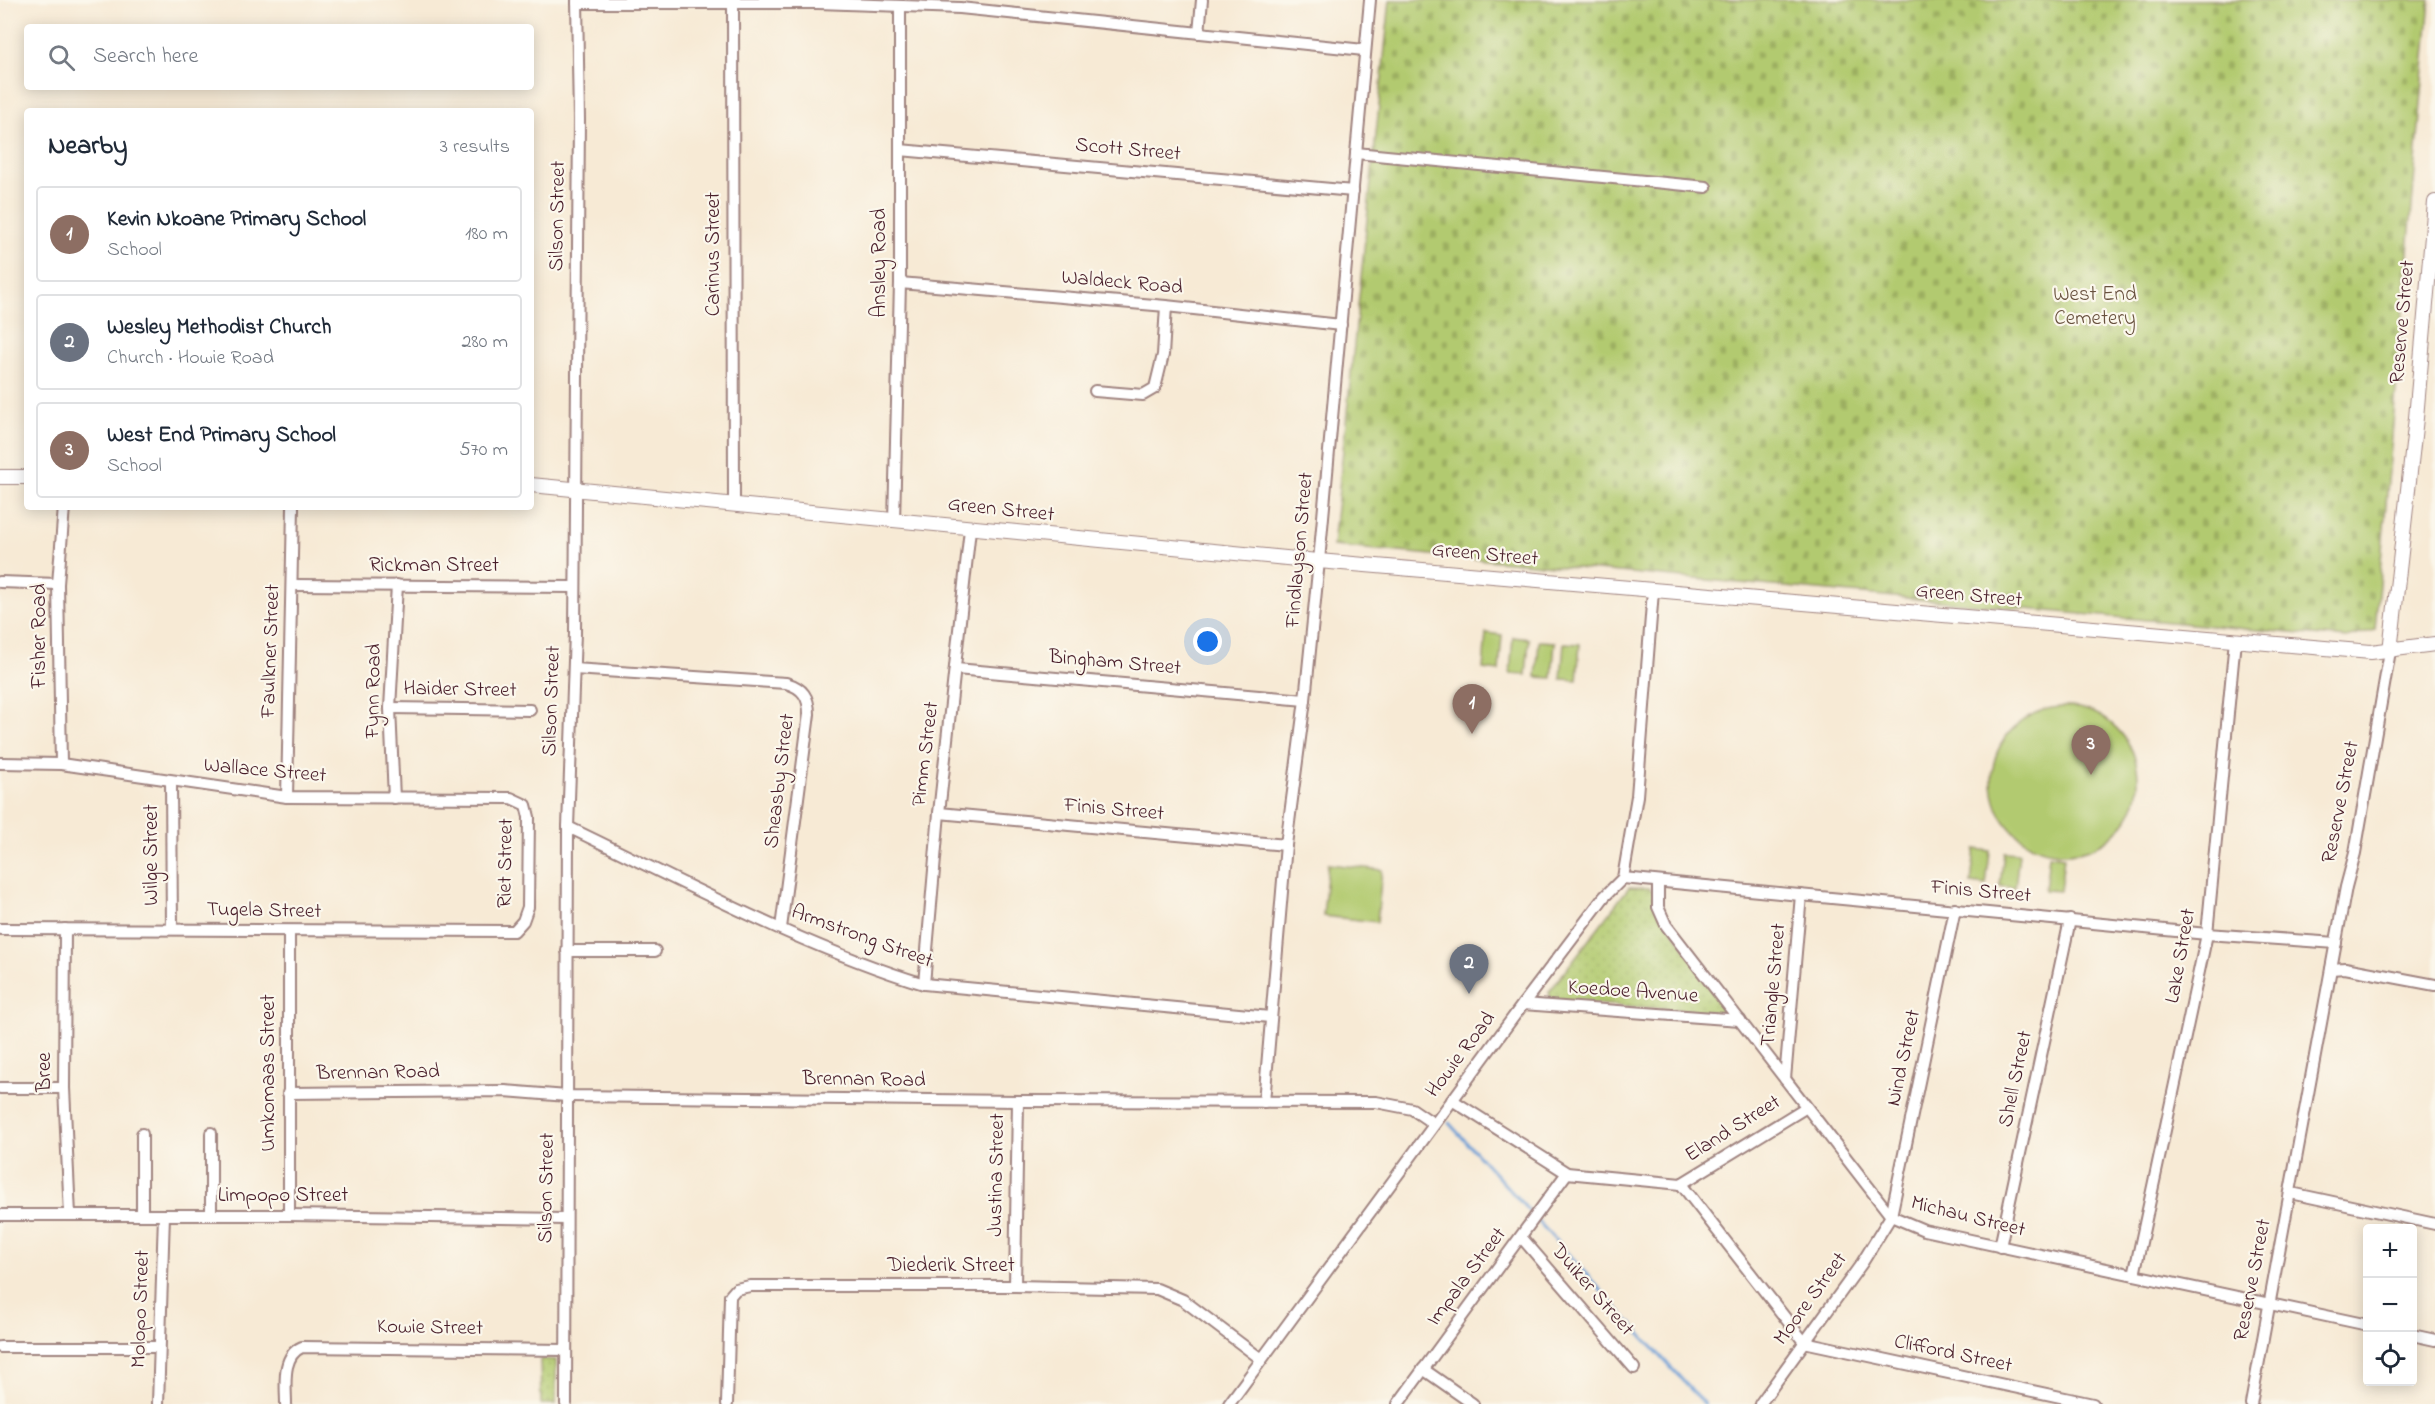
<!DOCTYPE html>
<html lang="en">
<head>
<meta charset="utf-8">
<style>
	body { margin:0; font-family:"Indie Flower",sans-serif; background:#f2f2f3; color:#1f2937 }
	.controls { position:absolute; right:18px; bottom:18px; display:grid; overflow:hidden; border-radius:6px; box-shadow:0 3px 15px #0003 }
	.controls button { width:54px; height:54px; display:grid; place-items:center; padding:0; border:0; border-bottom:2px solid #e0e1e3; background:#fff; color:#1f2937; font:30px sans-serif }
	.you { position:absolute; left:1208px; top:642px; width:21px; height:21px; margin:-15px; border:4px solid #fff; border-radius:50%; background:#1a73e8; box-shadow:0 0 0 9px #1a73e833 }
	.badge { display:grid; place-items:center; width:39px; height:39px; border-radius:50%; background:#1f6fb2; color:#fff; font-size:20px; font-weight:700 }
	.pin { position:absolute; translate:-50% -50px; filter:drop-shadow(0 2px 3px #0008) }
	.pin::after { content:''; position:absolute; top:32px; width:21px; height:18px; background:inherit; clip-path:polygon(0 0,100% 0,50% 100%) }
	.list { margin:0; padding:0; list-style:none }
	h2 { display:flex; justify-content:space-between; align-items:center; height:78px; margin:0; padding:0 24px; font-size:26px }
	h2 small { font-size:20px; font-weight:400; color:#747a83 }
	.list li { display:grid; grid-template-columns:39px 1fr auto; gap:18px; align-items:center; box-sizing:border-box; height:96px; margin:0 12px 12px; padding:0 12px; border:2px solid #e0e1e3; border-radius:6px }
	.list b { display:block; font-size:22px; white-space:nowrap }
	.list p { margin:0; font-size:20px; white-space:nowrap; color:#747a83 }
	.list em { font-size:20px; font-style:normal; color:#747a83 }
	.icon { flex:none; width:33px; height:33px; fill:none; stroke:currentColor; stroke-width:2; stroke-linecap:round; stroke-linejoin:round }
	.map { position:relative; flex:none; width:2435px; height:1404px; overflow:hidden }
	.search { position:absolute; background:#fff; box-shadow:0 3px 15px #0003; left:24px; top:24px; width:510px; height:66px; display:flex; align-items:center; gap:15px; box-sizing:border-box; padding:0 21px; border-radius:6px; color:#747a83; font-size:22px }
	.panel { position:absolute; background:#fff; box-shadow:0 3px 15px #0003; left:24px; top:108px; width:510px; height:402px; border-radius:6px }
	.map>svg:first-child { display:block }
</style>
</head>
<body>
<div class="map">
<svg width="2435" height="1404" viewBox="0 0 2435 1404">
	<defs>
		<pattern id="grass-dots" width="8" height="8" patternUnits="userSpaceOnUse" patternTransform="scale(1.5)"><rect width="8" height="8" fill="#b2ca6f"/><path d="M2 2h.1M6 6h.1" fill="none" stroke="#9bad60" stroke-width="1.8" stroke-linecap="round"/></pattern>
		<pattern id="cemetery-stones" width="16" height="16" patternUnits="userSpaceOnUse" patternTransform="scale(1.5)"><rect width="16" height="16" fill="#b2ca6f"/><path d="M2 7V4a2 2 0 0 1 4 0v3zM10 15v-3a2 2 0 0 1 4 0v3z" fill="#9bad60"/></pattern>
	</defs>
	<rect width="100%" height="100%" fill="#fbf7ec"/>
	<filter id="ink" filterUnits="userSpaceOnUse"><feTurbulence type="fractalNoise" baseFrequency=".0167" numOctaves="2"/><feDisplacementMap in="SourceGraphic" scale="12" xChannelSelector="R" yChannelSelector="G"/><feConvolveMatrix kernelMatrix="1 2 1 2 8 2 1 2 1" color-interpolation-filters="sRGB"/></filter>
	<filter id="wash" filterUnits="userSpaceOnUse"><feTurbulence type="fractalNoise" baseFrequency=".008" numOctaves="4" result="noise"/><feDisplacementMap in="SourceGraphic" scale="24" xChannelSelector="R" yChannelSelector="G"/><feGaussianBlur stdDeviation="1.35" result="paint"/><feColorMatrix in="noise" values="0 0 0 0 0 0 0 0 0 0 0 0 0 0 0 0 0 1.4 0 .05"/><feComposite in="paint" operator="in"/></filter>
	<g filter="url(#wash)">
		<rect width="100%" height="100%" fill="#f7ead5"/>
		<g fill="url(#grass-dots)" stroke="#7e744d" stroke-width="1.5">
			<path d="M1629 887 1649 888 1655 893V905L1730 1013 1551 1001 1549 992Z"/>
			<path d="M540 1359 556 1360V1404H541Z"/>
		</g>
		<path fill="url(#cemetery-stones)" stroke="#7e744d" stroke-width="1.5" d="M1390 0H2430L2375 630 2346 638 1333 546Z"/>
		<g fill="#b2ca6f" stroke="#7e744d" stroke-width="1.5">
			<path d="M1486 633 1502 635 1499 671 1483 669Z"/>
			<path d="M1513 637 1529 639 1526 675 1510 674Z"/>
			<path d="M1539 641 1555 642 1552 678 1536 677Z"/>
			<path d="M1564 643 1580 644 1577 680 1561 679Z"/>
			<circle cx="2065" cy="780" r="73"/>
			<path d="M1975 849 1990 851 1986 885 1971 883Z"/>
			<path d="M2004 852 2019 853 2015 888 2000 886Z"/>
			<path d="M2049 855 2064 857 2060 891 2045 890Z"/>
			<path d="M1328 864 1382 870 1377 922 1323 916Z"/>
		</g>
		<g fill="none" stroke-linecap="round" stroke-linejoin="round">
			<path stroke="#699dd5" stroke-width="3" d="M1449 1123 1704 1404"/>
		</g>
	</g>
	<g filter="url(#ink)">
		<g fill="none" stroke-linecap="round" stroke-linejoin="round">
			<defs>
				<g id="minor">
					<path d="M577 3H818L960 8 1364 50"/>
					<path d="M733 3 734 505"/>
					<path d="M1199 33 1202 0"/>
					<path d="M900 150 1353 191"/>
					<path d="M1356 153 1706 187"/>
					<path d="M900 283 1166 306 1341 325"/>
					<path d="M1095 391 1143 395 1155 388 1163 355 1166 306"/>
					<path d="M894 521 900 283V6"/>
					<path d="M0 582 58 584"/>
					<path d="M293 585 574 587"/>
					<path d="M574 669 786 683C803 688 809 697 809 714L781 928"/>
					<path d="M956 669 1305 700"/>
					<path d="M390 708 530 710"/>
					<path d="M0 763 61 764 287 797 511 798 526 805 529 817 528 907 523 921 514 931 0 929"/>
					<path d="M61 764 58 584 64 507"/>
					<path d="M171 781 172 929"/>
					<path d="M287 797 293 507"/>
					<path d="M394 798 390 708 397 585"/>
					<path d="M939 813 1286 845"/>
					<path d="M568 827C683 882 803 947 924 984L1270 1017"/>
					<path d="M1623 878 2207 934 2336 943"/>
					<path d="M1658 883V907L1666 925 1891 1216 1924 1230 2368 1325"/>
					<path d="M65 929 64 1088 70 1215"/>
					<path d="M289 931V1215"/>
					<path d="M567 951H655"/>
					<path d="M2331 969 2345 968 2435 985"/>
					<path d="M924 984 939 813 970 529"/>
					<path d="M1523 1004 1740 1020"/>
					<path d="M1785 1079 1801 895"/>
					<path d="M0 1088H64"/>
					<path d="M288 1093 505 1091 567 1096 1018 1101 1376 1102 1412 1109 1434 1124"/>
					<path d="M1452 1100 1567 1173 1681 1184 1805 1108"/>
					<path d="M1264 1102 1286 845 1305 700 1319 561 1370 0"/>
					<path d="M211 1133V1215"/>
					<path d="M142 1134V1215"/>
					<path d="M1681 1184 1804 1342 2093 1404"/>
					<path d="M2291 1193 2435 1224"/>
					<path d="M0 1215H289L565 1219"/>
					<path d="M1522 1238 1634 1368"/>
					<path d="M2000 1247 2070 920"/>
					<path d="M2134 1275 2207 934 2235 640"/>
					<path d="M1015 1286 1018 1101"/>
					<path d="M2412 1335 2435 1340"/>
					<path d="M0 1347H159"/>
					<path d="M1423 1369 1473 1404"/>
					<path d="M158 1404 164 1215"/>
					<path d="M286 1404C286 1385 281 1356 302 1347L566 1350"/>
					<path d="M566 1404 568 827 575 633 579 120 577 0"/>
					<path d="M727 1404 730 1296 736 1289 750 1286H1015L1157 1289 1183 1300 1261 1359"/>
					<path d="M1229 1404 1523 1004 1604 897 1623 878 1637 796 1653 591"/>
					<path d="M1398 1404 1567 1173"/>
					<path d="M1760 1404 1862 1263 1891 1216 1955 909"/>
					<path d="M2251 1404 2346 887 2355 853 2390 651"/>
				</g>
				<g id="tertiary">
					<path d="M0 477H27"/>
					<path d="M531 485 1307 560 2371 652 2435 644"/>
					<path d="M2390 651 2416 418 2435 202"/>
				</g>
			</defs>
			<use href="#minor" stroke="#a08480" stroke-width="14"/>
			<use href="#tertiary" stroke="#a08480" stroke-width="16"/>
			<use href="#minor" stroke="#fff" stroke-width="10"/>
			<use href="#tertiary" stroke="#fff" stroke-width="14"/>
		</g>
	</g>
	<g text-anchor="middle" dominant-baseline="central" stroke-width="4.5" stroke-linejoin="round" paint-order="stroke">
		<g font-size="21" fill="#4a1f2b" stroke="#fbf7ec">
			<text transform="translate(1128 150) rotate(5)">Scott Street</text>
			<text transform="translate(558 216) rotate(-89)">Silson Street</text>
			<text transform="translate(714 254) rotate(-90)">Carinus Street</text>
			<text transform="translate(880 263) rotate(-90)">Ansley Road</text>
			<text transform="translate(1122 283) rotate(5)">Waldeck Road</text>
			<text transform="translate(2403 322) rotate(-85)">Reserve Street</text>
			<text transform="translate(1001 510) rotate(6)">Green Street</text>
			<text transform="translate(1300 550) rotate(-85)">Findlayson Street</text>
			<text transform="translate(1485 555) rotate(5)">Green Street</text>
			<text x="434" y="566">Rickman Street</text>
			<text transform="translate(1969 596) rotate(5)">Green Street</text>
			<text transform="translate(40 636) rotate(-90)">Fisher Road</text>
			<text transform="translate(271 651) rotate(-88)">Faulkner Street</text>
			<text transform="translate(1115 663) rotate(5)">Bingham Street</text>
			<text transform="translate(460 690) rotate(1)">Haider Street</text>
			<text transform="translate(374 691) rotate(-89)">Fynn Road</text>
			<text transform="translate(552 701) rotate(-88)">Silson Street</text>
			<text transform="translate(926 754) rotate(-83)">Pimm Street</text>
			<text transform="translate(265 771) rotate(5)">Wallace Street</text>
			<text transform="translate(780 781) rotate(-83)">Sheasby Street</text>
			<text transform="translate(2341 802) rotate(-79)">Reserve Street</text>
			<text transform="translate(1114 810) rotate(5)">Finis Street</text>
			<text transform="translate(152 855) rotate(-90)">Wilge Street</text>
			<text transform="translate(506 863) rotate(-89)">Riet Street</text>
			<text transform="translate(1981 892) rotate(5)">Finis Street</text>
			<text transform="translate(264 911) rotate(1)">Tugela Street</text>
			<text transform="translate(862 937) rotate(20)">Armstrong Street</text>
			<text transform="translate(2181 956) rotate(-80)">Lake Street</text>
			<text transform="translate(1774 985) rotate(-85)">Triangle Street</text>
			<text transform="translate(1633 992) rotate(4)">Koedoe Avenue</text>
			<text transform="translate(1461 1055) rotate(-53)">Howie Road</text>
			<text transform="translate(1904 1058) rotate(-78)">Nind Street</text>
			<text transform="translate(45 1072) rotate(-90)">Bree</text>
			<text transform="translate(269 1073) rotate(-90)">Umkomaas Street</text>
			<text transform="translate(378 1073) rotate(-1)">Brennan Road</text>
			<text transform="translate(2016 1079) rotate(-78)">Shell Street</text>
			<text transform="translate(864 1080) rotate(1)">Brennan Road</text>
			<text transform="translate(1733 1129) rotate(-32)">Eland Street</text>
			<text transform="translate(997 1175) rotate(-89)">Justina Street</text>
			<text transform="translate(547 1188) rotate(-89)">Silson Street</text>
			<text x="283" y="1196">Limpopo Street</text>
			<text transform="translate(1968 1217) rotate(14)">Michau Street</text>
			<text x="951" y="1266">Diederik Street</text>
			<text transform="translate(1467 1277) rotate(-53)">Impala Street</text>
			<text transform="translate(2253 1280) rotate(-79)">Reserve Street</text>
			<text transform="translate(1592 1290) rotate(49)">Duiker Street</text>
			<text transform="translate(1811 1299) rotate(-54)">Moore Street</text>
			<text transform="translate(141 1309) rotate(-88)">Molopo Street</text>
			<text transform="translate(430 1328) rotate(1)">Kowie Street</text>
			<text transform="translate(1953 1354) rotate(12)">Clifford Street</text>
		</g>
		<g font-size="21" fill="#69523f" stroke="#fbf7ec">
			<text x="2095" y="295">West End<tspan x="2095" dy="24">Cemetery</tspan></text>
		</g>
	</g>
</svg>
<div class="controls">
<button>+</button>
<button>−</button>
<button><svg class="icon" aria-label="locate" viewBox="0 0 24 24"><circle cx="12" cy="12" r="6"/><path d="M12 2v4M12 18v4M2 12h4M18 12h4"/></svg></button>
</div>
<div class="you"></div>
<div class="pin badge" style="left:1472px;top:734px;background:#8d6e63">1</div>
<div class="pin badge" style="left:1469px;top:994px;background:#6b7280">2</div>
<div class="pin badge" style="left:2091px;top:775px;background:#8d6e63">3</div>
<div class="search"><svg class="icon" aria-label="search" viewBox="0 0 24 24"><circle cx="10" cy="10" r="6"/><path d="M15 15l6 6"/></svg>Search here</div>
<section class="panel">
<h2>Nearby<small>3 results</small></h2>
<ul class="list">
<li><span class="badge" style="background:#8d6e63">1</span><div><b>Kevin Nkoane Primary School</b><p>School</p></div><em>180 m</em></li>
<li><span class="badge" style="background:#6b7280">2</span><div><b>Wesley Methodist Church</b><p>Church · Howie Road</p></div><em>280 m</em></li>
<li><span class="badge" style="background:#8d6e63">3</span><div><b>West End Primary School</b><p>School</p></div><em>570 m</em></li>
</ul>
</section>
</div>
</body>
</html>
